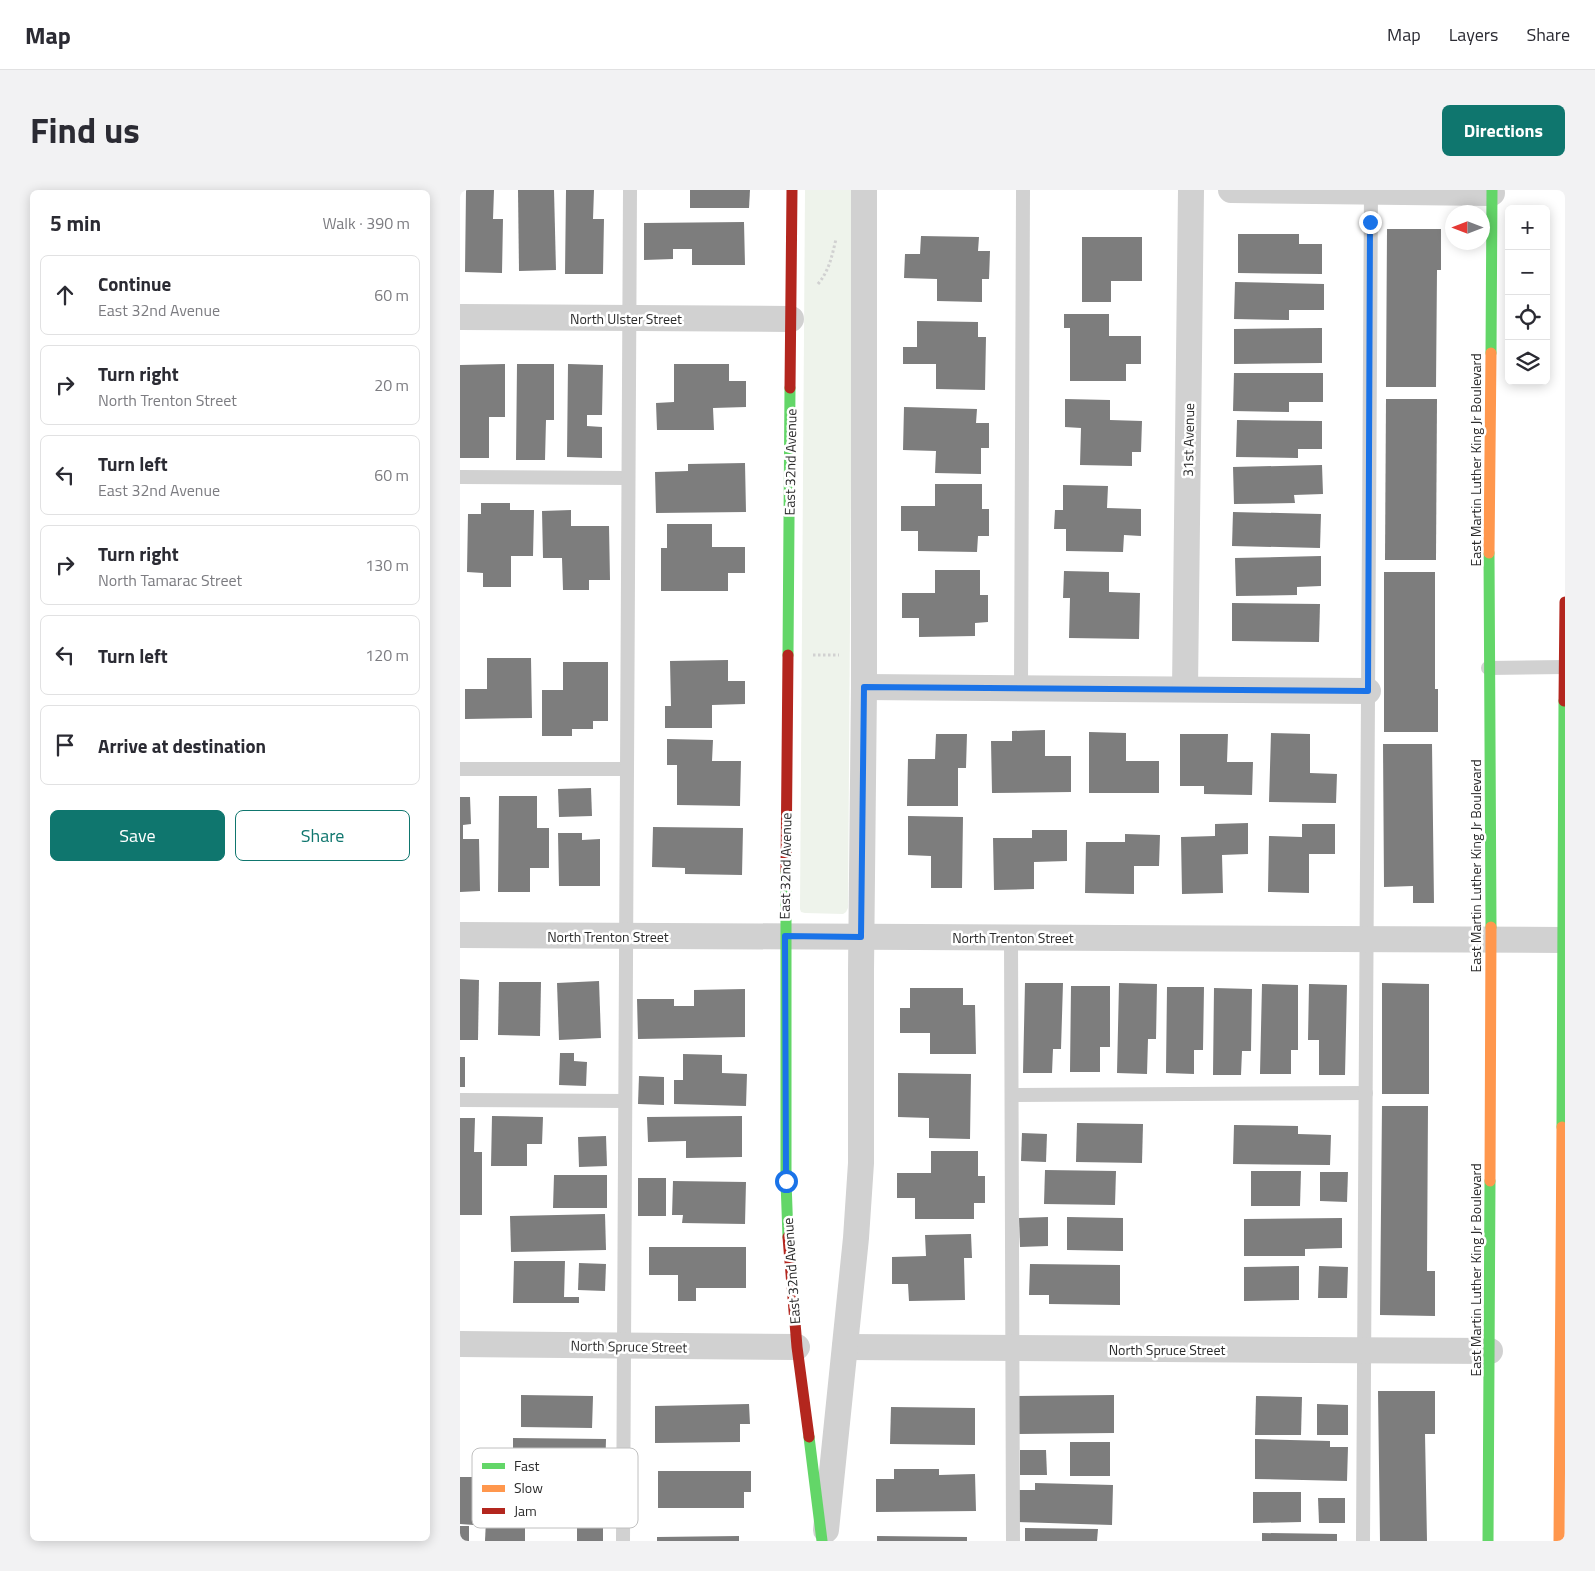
<!DOCTYPE html>
<html lang="en">
<head>
<meta charset="utf-8">
<style>
	body { margin:0; font-family:"Titillium Web",sans-serif; background:#f2f2f3; color:#2b2b33 }
	.controls { position:absolute; right:15px; top:15px; display:grid; overflow:hidden; border-radius:8px; box-shadow:0 2px 12px #0003 }
	.controls button { width:45px; height:45px; display:grid; place-items:center; padding:0; border:0; border-bottom:1px solid #e1e1e2; background:#fff; color:#2b2b33; font:25px sans-serif }
	.compass { position:absolute; left:985px; top:15px; width:45px; height:45px; border-radius:50%; background:#fff; box-shadow:0 2px 12px #0003; rotate:270deg }
	.stop { position:absolute; width:15px; height:15px; margin:-11px; border:4px solid #1a73e8; border-radius:50%; background:#fff }
	.stop.end { background:#1a73e8; border-color:#fff; box-shadow:0 1px 5px #0008 }
	.list { margin:0; padding:0; list-style:none }
	h2 { display:flex; justify-content:space-between; align-items:center; height:65px; margin:0; padding:0 20px; font-size:21px }
	h2 small { font-size:16px; font-weight:400; color:#7c7c81 }
	.list li { display:grid; grid-template-columns:32px 1fr auto; gap:15px; align-items:center; box-sizing:border-box; height:80px; margin:0 10px 10px; padding:0 10px; border:1px solid #e1e1e2; border-radius:8px }
	.list b { display:block; font-size:19px; white-space:nowrap }
	.list p { margin:0; font-size:16px; white-space:nowrap; color:#7c7c81 }
	.list em { font-size:16px; font-style:normal; color:#7c7c81 }
	.actions { display:flex; gap:10px; padding:15px 20px }
	.actions a { flex:1; padding:11px 0; border:1px solid #0f766e; border-radius:8px; text-align:center; font-size:18px; color:#0f766e }
	.actions .main { background:#0f766e; color:#fff }
	.icon { flex:none; width:28px; height:28px; fill:none; stroke:currentColor; stroke-width:2; stroke-linecap:round; stroke-linejoin:round }
	.map { position:relative; flex:none; width:1105px; height:1351px; overflow:hidden; border-radius:8px }
	header { display:flex; align-items:center; gap:30px; box-sizing:border-box; height:70px; padding:0 25px; background:#fff; border-bottom:1px solid #e1e1e2 }
	header strong { font-size:24px }
	nav { display:flex; gap:28px; margin-inline-start:auto; font-size:18px }
	.intro { display:flex; align-items:center; justify-content:space-between; box-sizing:border-box; height:120px; padding:0 30px }
	h1 { margin:0; font-size:35px }
	.button { padding:12px 22px; border-radius:8px; background:#0f766e; color:#fff; font-size:18px; font-weight:700 }
	main { display:flex; gap:30px; padding:0 30px }
	aside { flex:1; background:#fff; border-radius:8px; box-shadow:0 2px 12px #0003 }
	.map>svg:first-child { display:block }
</style>
</head>
<body>
<header>
<strong>Map</strong>
<nav><a>Map</a><a>Layers</a><a>Share</a></nav>
</header>
<div class="intro"><h1>Find us</h1><a class="button">Directions</a></div>
<main>
<aside>
<h2>5 min<small>Walk · 390 m</small></h2>
<ul class="list">
<li><svg class="icon" aria-label="ahead" viewBox="0 0 24 24"><path d="M12 20V5M6 11l6-6 6 6"/></svg><div><b>Continue</b><p>East 32nd Avenue</p></div><em>60 m</em></li>
<li><svg class="icon" aria-label="right" viewBox="0 0 24 24"><path d="M7 20v-9h11M14 6l5 5-5 5"/></svg><div><b>Turn right</b><p>North Trenton Street</p></div><em>20 m</em></li>
<li><svg class="icon" aria-label="left" viewBox="0 0 24 24"><path d="M17 20v-9H6M10 6l-5 5 5 5"/></svg><div><b>Turn left</b><p>East 32nd Avenue</p></div><em>60 m</em></li>
<li><svg class="icon" aria-label="right" viewBox="0 0 24 24"><path d="M7 20v-9h11M14 6l5 5-5 5"/></svg><div><b>Turn right</b><p>North Tamarac Street</p></div><em>130 m</em></li>
<li><svg class="icon" aria-label="left" viewBox="0 0 24 24"><path d="M17 20v-9H6M10 6l-5 5 5 5"/></svg><div><b>Turn left</b></div><em>120 m</em></li>
<li><svg class="icon" aria-label="arrive" viewBox="0 0 24 24"><path d="M6 21V4h12l-3 4 3 4H6"/></svg><div><b>Arrive at destination</b></div></li>
</ul>
<div class="actions"><a class="main">Save</a><a>Share</a></div>
</aside>
<div class="map">
<svg width="1105" height="1351" viewBox="0 0 1105 1351">
	<rect width="100%" height="100%" fill="#fff"/>
	<path fill="#eef3eb" d="M345 0H393L388 718 386 722 383 724 345 723 341 722 340 719Z"/>
	<g fill="#7d7d7d">
		<path d="M6 0H34L33 29H43L42 83 5 82Z"/>
		<path d="M58 0H94L96 80 59 81Z"/>
		<path d="M106 0H134L133 29H144L143 84H105Z"/>
		<path d="M230 0H290L289 18H230Z"/>
		<path d="M284 32 285 75H232V59H213V69L184 70V33Z"/>
		<path d="M927 39H981V80H977L976 197H926Z"/>
		<path d="M778 44H839V54H862V84L778 83Z"/>
		<path d="M461 46 519 47 518 61H530L529 89H522V112L477 111V89L444 88 445 64H460Z"/>
		<path d="M622 47H682V91H651V112H622Z"/>
		<path d="M775 92 864 94V120H829V130L774 129Z"/>
		<path d="M604 124H649V146H681V174H666V191H610V138H604Z"/>
		<path d="M457 131 518 132V147H526L525 200 476 199V174H443V157H457Z"/>
		<path d="M862 138V173L774 174V139Z"/>
		<path d="M45 174V227H29V268H0V175Z"/>
		<path d="M57 174H94V230H86L85 270H56Z"/>
		<path d="M108 174 143 175 142 225H127V236L142 237V268L107 267Z"/>
		<path d="M214 174H269V191H286V217L253 218 254 240H197L196 213 214 212Z"/>
		<path d="M774 183H863V212H829V222L773 221Z"/>
		<path d="M605 209 650 210V230L682 231 681 262H672V276L620 275 621 238 605 237Z"/>
		<path d="M926 209H977L976 370H925Z"/>
		<path d="M444 217 517 219 516 233H529V258H521V284L475 283 476 261 443 260Z"/>
		<path d="M777 230 862 231V259H838V268L776 267Z"/>
		<path d="M285 273 286 322 196 323 195 282 228 281V274Z"/>
		<path d="M862 275 863 304 834 305 835 313 774 314 773 277Z"/>
		<path d="M475 294H522V319H529V346H518L517 362 458 361V341H441V316H475Z"/>
		<path d="M603 295 648 296 647 318 681 319V346L664 345 663 362 606 361V339H594L595 320H603Z"/>
		<path d="M21 313H50V320H74L73 366H51V397H23V383L7 382 8 324H21Z"/>
		<path d="M111 320V336H149L150 390H129V400H103L102 368H83L82 321Z"/>
		<path d="M773 322 861 324 860 358 772 356Z"/>
		<path d="M207 334H252V357H285V383H268V401H201V358H207Z"/>
		<path d="M861 366V396L837 397V405L776 406 775 368Z"/>
		<path d="M475 380H520V405H528V432L515 433V446L459 447V428H442V403H475Z"/>
		<path d="M604 381 649 382V402L680 403 679 449 609 448 610 408H603Z"/>
		<path d="M924 382H975V499H978V542H924Z"/>
		<path d="M772 413 860 414 859 452 772 451Z"/>
		<path d="M27 468H71L72 528 5 529V499H27Z"/>
		<path d="M268 470V491H285V514L252 515V538H205V516H211L210 471Z"/>
		<path d="M103 472H148V531H133V539H112V546H82V500H103Z"/>
		<path d="M585 540V566H611V602L532 603 531 551H552V541Z"/>
		<path d="M629 542 666 543V571H699V603H629Z"/>
		<path d="M811 543 850 544V583L877 584 876 613 809 612Z"/>
		<path d="M476 544H507L506 578H498V616H447L448 569H475Z"/>
		<path d="M720 544H768L767 572H793L792 605 744 604V596H720Z"/>
		<path d="M207 549 253 550 252 571H281L280 616 217 615V575H207Z"/>
		<path d="M923 554H972L974 713H953V696L924 697Z"/>
		<path d="M131 598 132 626 99 627 98 599Z"/>
		<path d="M39 606H77V638H89V678H70V702H38Z"/>
		<path d="M0 607H10L11 634 3 635V649H19L20 701 0 702Z"/>
		<path d="M448 626 503 627 502 698H471V666L448 665Z"/>
		<path d="M788 633V664L762 665 763 703 722 704 721 647 755 646V634Z"/>
		<path d="M842 634H875V664H849V703L808 702 809 646 842 647Z"/>
		<path d="M193 637 283 638 282 685 225 684V678L192 677Z"/>
		<path d="M572 640H607V671L574 672V699L534 700 533 648H572Z"/>
		<path d="M98 643H122V650L140 649V696H99Z"/>
		<path d="M665 644 700 645 699 676H674V704L625 703 626 652H665Z"/>
		<path d="M0 789 19 790 18 850H0Z"/>
		<path d="M139 791 141 848 99 850 97 793Z"/>
		<path d="M39 792H81L80 846 38 845Z"/>
		<path d="M565 793H603L601 859H593L592 883H563Z"/>
		<path d="M659 793 697 794 696 849H688L687 884 657 883Z"/>
		<path d="M922 793 969 794V904H922Z"/>
		<path d="M802 794 838 795V860H831V884H800Z"/>
		<path d="M849 794 887 795 885 885H859V850H848Z"/>
		<path d="M611 796H650V857H640V882H610Z"/>
		<path d="M707 797H744L743 860H734V884L706 883Z"/>
		<path d="M450 798H503V815H515L516 864H470V843H440V818H450Z"/>
		<path d="M754 798 792 799 791 861H782L781 885H753Z"/>
		<path d="M285 799V847L178 849 177 809H214V816H234V800Z"/>
		<path d="M100 863H114V871L127 872 126 896 99 895Z"/>
		<path d="M223 864 262 865V883L287 884 286 916 214 914V890H223Z"/>
		<rect x="0" y="867" width="5" height="30"/>
		<path d="M438 883 511 884 510 949 469 948V928L438 927Z"/>
		<path d="M179 886 204 887V915L178 914Z"/>
		<path d="M922 916H968L967 1081H975V1126L920 1125Z"/>
		<path d="M32 926 83 927 82 954H67V976H31Z"/>
		<path d="M282 926V967L226 968V951L188 952 187 927Z"/>
		<path d="M0 928H15L14 962H22V1025H0Z"/>
		<path d="M617 933 683 934 682 973 616 972Z"/>
		<path d="M774 935 838 936V944L871 945 870 975 773 974Z"/>
		<path d="M562 943 587 944 586 972 561 971Z"/>
		<path d="M146 946 147 976 119 977 118 947Z"/>
		<path d="M471 961H518V986H525V1013H514V1029H455V1008H437V983H471Z"/>
		<path d="M585 980 656 981 655 1015 584 1014Z"/>
		<path d="M791 981H841L840 1016H791Z"/>
		<path d="M860 982H888L887 1012 860 1011Z"/>
		<path d="M94 985H147V1018H93Z"/>
		<rect x="178" y="988" width="28" height="38"/>
		<path d="M213 991 286 992 285 1034 222 1033 223 1025H212Z"/>
		<path d="M145 1024 146 1060 51 1062 50 1026Z"/>
		<path d="M588 1027V1056L560 1057 559 1028Z"/>
		<path d="M607 1027 663 1028V1061L607 1060Z"/>
		<path d="M882 1028V1058L845 1059V1066H784V1029Z"/>
		<path d="M511 1044 512 1068H504L505 1110 449 1111 448 1094H432V1067L466 1066 465 1045Z"/>
		<path d="M189 1057H286V1098H236V1111H218V1085H189Z"/>
		<path d="M54 1071H105L104 1107H119V1113H53Z"/>
		<path d="M119 1073 146 1074 145 1101 118 1100Z"/>
		<path d="M570 1074 660 1075V1115L589 1114V1105H569Z"/>
		<path d="M839 1076V1110L784 1111V1077Z"/>
		<path d="M859 1076 888 1077 887 1108H858Z"/>
		<path d="M918 1201H975V1244H965L967 1351H920Z"/>
		<path d="M61 1205 133 1206 132 1238 61 1237Z"/>
		<path d="M654 1205V1243L558 1244 557 1206Z"/>
		<path d="M796 1206 842 1207 841 1245H795Z"/>
		<path d="M289 1214 290 1234H280V1252L195 1253V1216Z"/>
		<path d="M857 1214 888 1215V1245H857Z"/>
		<path d="M431 1217 515 1218V1255L430 1254Z"/>
		<path d="M53 1248 146 1249 145 1286 53 1285Z"/>
		<path d="M795 1249 870 1251V1257H888L887 1291 795 1289Z"/>
		<rect x="610" y="1252" width="40" height="34"/>
		<path d="M560 1260H586L587 1285H560Z"/>
		<path d="M434 1279H479V1285L515 1284 516 1321 416 1322V1289H434Z"/>
		<path d="M198 1281H291V1302H284V1318H198Z"/>
		<path d="M0 1287H14V1335L0 1334Z"/>
		<path d="M575 1293 653 1295 652 1335 557 1332 558 1300H575Z"/>
		<path d="M793 1302H841V1332L793 1333Z"/>
		<path d="M858 1308H885V1333H859Z"/>
		<path d="M26 1330 65 1331V1351H25Z"/>
		<rect x="0" y="1336" width="9" height="15"/>
		<rect x="117" y="1338" width="26" height="13"/>
		<path d="M565 1338 638 1339 637 1351H565Z"/>
		<path d="M802 1343 877 1344V1351H802Z"/>
		<path d="M279 1346V1351H197V1347Z"/>
		<path d="M417 1346 507 1347V1351H417Z"/>
	</g>
	<g fill="none" stroke-linecap="round" stroke-linejoin="round">
		<g stroke="#d1d1d1" stroke-width="3" stroke-dasharray="2.5 2.5" stroke-linecap="butt">
			<path d="M358 94C369 81 372 66 376 49"/>
			<path d="M353 465H379"/>
		</g>
		<g stroke="#d1d1d1" stroke-width="14">
			<path d="M0 287 168 288"/>
			<path d="M1028 478 1105 477"/>
			<path d="M561 498 563 0"/>
			<path d="M0 579H167"/>
			<path d="M551 748 553 1351"/>
			<path d="M552 905 906 903"/>
			<path d="M0 910 165 911"/>
			<path d="M163 1351 170 0"/>
			<path d="M903 1351 911 0"/>
		</g>
		<g stroke="#d1d1d1" stroke-width="26">
			<path d="M771 0 1032 3"/>
			<path d="M0 127 331 129"/>
			<path d="M404 497 908 501"/>
			<path d="M725 499 731 0"/>
			<path d="M0 745 1105 750"/>
			<path d="M0 1154 337 1157"/>
			<path d="M385 1157 1030 1161"/>
			<path d="M366 1340 396 1048 401 973V780L404 497V0"/>
		</g>
		<g stroke="#63d668" stroke-width="11">
			<path d="M1031 163 1032 0"/>
			<path d="M1029 363 1031 737"/>
			<path d="M328 465 330 198"/>
			<path d="M326 681V991L328 1047"/>
			<path d="M1102 937 1104 511"/>
			<path d="M349 1247 362 1351"/>
			<path d="M1028 1351 1030 991"/>
		</g>
		<g stroke="#ff974d" stroke-width="11">
			<path d="M1029 363 1031 163"/>
			<path d="M1030 991 1031 737"/>
			<path d="M1099 1351 1102 937"/>
		</g>
		<g stroke="#b3261e" stroke-width="11">
			<path d="M330 198 332 0"/>
			<path d="M1104 511 1105 412"/>
			<path d="M326 681 328 465"/>
			<path d="M328 1047 337 1157 349 1247"/>
		</g>
	</g>
	<g fill="none" stroke-linecap="round" stroke-linejoin="round">
		<path stroke="#1a73e8" stroke-width="6" d="M326 991 325 746 401 747 404 497 908 501 910 32"/>
	</g>
	<g text-anchor="middle" dominant-baseline="central" stroke-width="5" stroke-linejoin="round" paint-order="stroke">
		<g font-size="14" fill="#2c2c2c" stroke="#fff">
			<text x="166" y="128">North Ulster Street</text>
			<text transform="translate(728 250) rotate(-89)">31st Avenue</text>
			<text transform="translate(1015 270) rotate(-90)">East Martin Luther King Jr Boulevard</text>
			<text transform="translate(330 272) rotate(-89)">East 32nd Avenue</text>
			<text transform="translate(325 676) rotate(-89)">East 32nd Avenue</text>
			<text transform="translate(1015 676) rotate(-90)">East Martin Luther King Jr Boulevard</text>
			<text x="148" y="746">North Trenton Street</text>
			<text x="553" y="747">North Trenton Street</text>
			<text transform="translate(1015 1080) rotate(-90)">East Martin Luther King Jr Boulevard</text>
			<text transform="translate(331 1081) rotate(-94)">East 32nd Avenue</text>
			<text transform="translate(169 1156) rotate(1)">North Spruce Street</text>
			<text x="707" y="1159">North Spruce Street</text>
		</g>
	</g>
	<rect x="12" y="1258" width="166" height="80" rx="8" fill="#fff" stroke="#c0c0c0" stroke-width="1"/>
	<rect x="22" y="1273" width="23" height="6" fill="#63d668"/>
	<rect x="22" y="1295" width="23" height="7" fill="#ff974d"/>
	<rect x="22" y="1318" width="23" height="6" fill="#b3261e"/>
	<g font-size="14" fill="#2c2c2c">
		<text x="54" y="1281">Fast</text>
		<text x="54" y="1303">Slow</text>
		<text x="54" y="1326">Jam</text>
	</g>
</svg>
<div class="controls">
<button>+</button>
<button>−</button>
<button><svg class="icon" aria-label="locate" viewBox="0 0 24 24"><circle cx="12" cy="12" r="6"/><path d="M12 2v4M12 18v4M2 12h4M18 12h4"/></svg></button>
<button><svg class="icon" aria-label="layers" viewBox="0 0 24 24"><path d="M12 4l9 5-9 5-9-5zM3 14l9 5 9-5"/></svg></button>
</div>
<svg class="compass" viewBox="-18 -18 36 36"><path d="M0-13l5 13h-10z" fill="#e53935"/><path d="M0 13l5-13h-10z" fill="#7c7c81"/></svg>
<div class="stop" style="left:326px;top:991px"></div>
<div class="stop end" style="left:910px;top:32px"></div>
</div>
</main>
</body>
</html>
